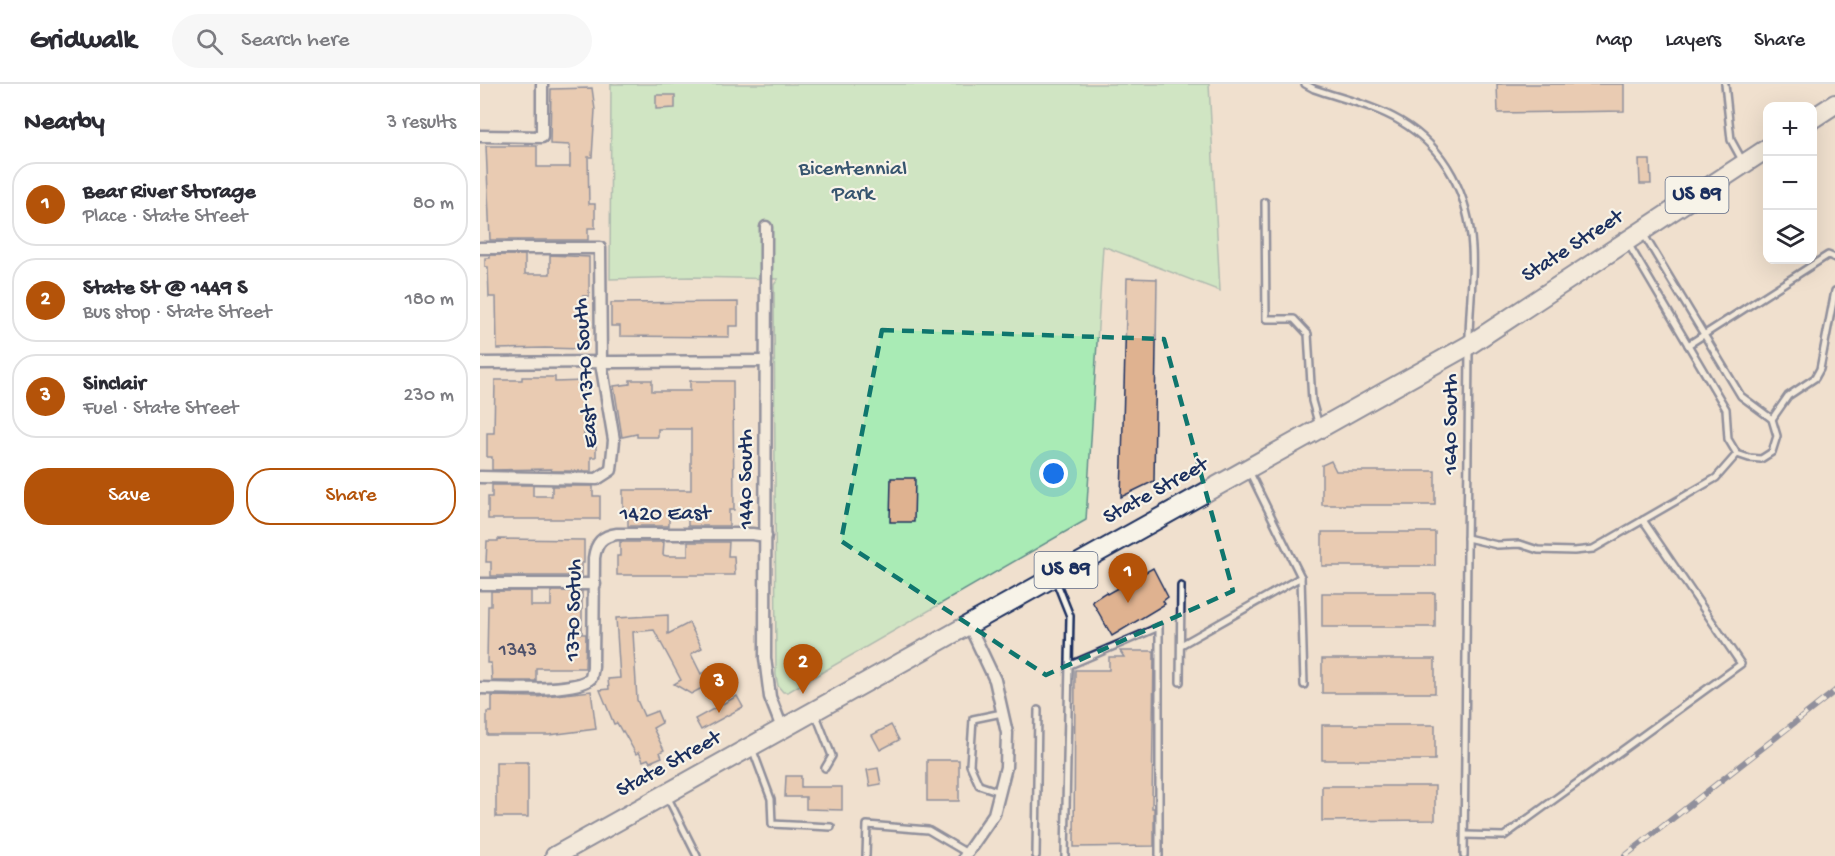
<!DOCTYPE html>
<html lang="en">
<head>
<meta charset="utf-8">
<style>
	body { margin:0; font-family:"Gochi Hand",sans-serif; background:#f7f7f7; color:#2b2b33 }
	.controls { position:absolute; right:18px; top:18px; display:grid; overflow:hidden; border-radius:12px; box-shadow:0 6px 24px #0002 }
	.controls button { width:54px; height:54px; display:grid; place-items:center; padding:0; border:0; border-bottom:2px solid #e1e1e2; background:#fff; color:#2b2b33; font:30px sans-serif }
	.you { position:absolute; left:574px; top:390px; width:21px; height:21px; margin:-15px; border:4px solid #fff; border-radius:50%; background:#1a73e8; box-shadow:0 0 0 9px #1a73e833 }
	.badge { display:grid; place-items:center; width:39px; height:39px; border-radius:50%; background:#b45309; color:#fff; font-size:20px; font-weight:700 }
	.pin { position:absolute; translate:-50% -50px; filter:drop-shadow(0 2px 3px #0008) }
	.pin::after { content:''; position:absolute; top:32px; width:21px; height:18px; background:inherit; clip-path:polygon(0 0,100% 0,50% 100%) }
	.list { margin:0; padding:0; list-style:none }
	h2 { display:flex; justify-content:space-between; align-items:center; height:78px; margin:0; padding:0 24px; font-size:26px }
	h2 small { font-size:20px; font-weight:400; color:#7c7c81 }
	.list li { display:grid; grid-template-columns:39px 1fr auto; gap:18px; align-items:center; box-sizing:border-box; height:84px; margin:0 12px 12px; padding:0 12px; border:2px solid #e1e1e2; border-radius:24px }
	.list b { display:block; font-size:22px; white-space:nowrap }
	.list p { margin:0; font-size:20px; white-space:nowrap; color:#7c7c81 }
	.list em { font-size:20px; font-style:normal; color:#7c7c81 }
	.actions { display:flex; gap:12px; padding:18px 24px }
	.actions a { flex:1; padding:14px 0; border:2px solid #b45309; border-radius:24px; text-align:center; font-size:21px; color:#b45309 }
	.actions .main { background:#b45309; color:#fff }
	.icon { flex:none; width:33px; height:33px; fill:none; stroke:currentColor; stroke-width:2; stroke-linecap:round; stroke-linejoin:round }
	.map { position:relative; flex:none; width:1355px; height:772px; overflow:hidden }
	header { display:flex; align-items:center; gap:36px; box-sizing:border-box; height:84px; padding:0 30px; background:#fff; border-bottom:2px solid #e1e1e2 }
	header strong { font-size:28px }
	nav { display:flex; gap:33px; margin-inline-start:auto; font-size:21px }
	.search { width:420px; height:54px; background:#f7f7f7; display:flex; align-items:center; gap:15px; box-sizing:border-box; padding:0 21px; border-radius:33px; color:#7c7c81; font-size:22px }
	main { display:flex }
	aside { flex:1; background:#fff }
	.map>svg:first-child { display:block }
</style>
</head>
<body>
<header>
<strong>Gridwalk</strong>
<div class="search"><svg class="icon" aria-label="search" viewBox="0 0 24 24"><circle cx="10" cy="10" r="6"/><path d="M15 15l6 6"/></svg>Search here</div>
<nav><a>Map</a><a>Layers</a><a>Share</a></nav>
</header>
<main>
<aside>
<h2>Nearby<small>3 results</small></h2>
<ul class="list">
<li><span class="badge">1</span><div><b>Bear River Storage</b><p>Place · State Street</p></div><em>80 m</em></li>
<li><span class="badge">2</span><div><b>State St @ 1449 S</b><p>Bus stop · State Street</p></div><em>180 m</em></li>
<li><span class="badge">3</span><div><b>Sinclair</b><p>Fuel · State Street</p></div><em>230 m</em></li>
</ul>
<div class="actions"><a class="main">Save</a><a>Share</a></div>
</aside>
<div class="map">
<svg width="1355" height="772" viewBox="0 0 1355 772">
	<rect width="100%" height="100%" fill="#f0e0ce"/>
	<filter id="ink" filterUnits="userSpaceOnUse"><feTurbulence type="fractalNoise" baseFrequency=".0167" numOctaves="2"/><feDisplacementMap in="SourceGraphic" scale="12" xChannelSelector="R" yChannelSelector="G"/><feConvolveMatrix kernelMatrix="1 2 1 2 8 2 1 2 1" color-interpolation-filters="sRGB"/></filter>
	<g filter="url(#ink)">
		<path fill="#a9ebb5" stroke="#628d8a" stroke-width="1.5" d="M131 0H729L740 207 623 162 606 436 308 608H303L298 602 296 591 294 201 298 195 210 193 130 195Z"/>
		<g fill="#dfb290" stroke="#1b2f5e" stroke-width="1.5">
			<path d="M1017 0H1144V27L1018 29Z"/>
			<path d="M112 4 115 26 112 73H108L109 120H115V144H108V156H10L6 62H57V83H90V61L70 60 71 5Z"/>
			<path d="M176 11H195V24L176 25Z"/>
			<path d="M1159 76H1170L1171 100H1160Z"/>
			<path d="M10 171H45V190H70V171L109 173V212H102V265L65 264 17 265 16 213H9L8 183H5V174H10Z"/>
			<path d="M647 194 677 195 674 397 641 413Z"/>
			<path d="M258 218V242H249V253L140 252V242H131V219Z"/>
			<path d="M42 293H75V298L104 297V351H116V373H111V387H72L71 385 12 386V373H7V349H14L15 296H42Z"/>
			<path d="M150 296H172V307H210V297H253L254 426H249V442H208V426H189V442H148V426H143V406H211V345H178V353H157V350L142 353 134 302 150 300Z"/>
			<path d="M851 377 856 387H955V421H842V381Z"/>
			<path d="M411 394H435L434 438H410Z"/>
			<path d="M12 401H53V412H72V402H113V412H120V435H8V413H12Z"/>
			<rect x="842" y="448" width="113" height="34"/>
			<path d="M18 455 104 456V479H101V492H11V478H6L7 457H18Z"/>
			<path d="M140 458H184L183 471 187 472H208V458H249L248 472H254L255 491H137V472H140Z"/>
			<path d="M673 484 688 513 683 517 685 520 632 552 612 517 626 508 627 510Z"/>
			<path d="M11 507H51V522H71V507H102V550H106L105 584H56V597H12L11 579H7L8 522H11Z"/>
			<rect x="842" y="509" width="113" height="34"/>
			<path d="M188 531V550L209 539 222 564 211 570 221 590 232 583 239 595 211 610 194 600 201 596 174 546 153 548 157 616 164 632 177 627 182 639 173 644 184 666 180 668 182 673 170 678 168 675 163 677 159 668 156 670 143 647 142 648 137 639 134 640 120 606 129 605 128 595 140 594 136 534Z"/>
			<path d="M640 567H674L672 724H674V762L594 763 595 586H629V573H644Z"/>
			<rect x="842" y="575" width="113" height="34"/>
			<path d="M111 607 116 645 69 651H7V628H12V612L57 613Z"/>
			<path d="M257 612 263 623 221 646 215 635Z"/>
			<path d="M411 641 419 656 400 666 392 651Z"/>
			<rect x="842" y="641" width="113" height="35"/>
			<rect x="447" y="676" width="32" height="41"/>
			<rect x="16" y="678" width="32" height="55"/>
			<path d="M398 684 401 700 390 702 387 686Z"/>
			<path d="M306 692H321V703H362V726L326 725V713H305Z"/>
			<path d="M842 702H955V736L842 737Z"/>
		</g>
		<g fill="none" stroke-linecap="round" stroke-linejoin="round">
			<defs>
				<g id="service">
					<path d="M825 0 834 5C863 15 895 22 920 37 966 64 989 112 992 164 994 194 989 225 989 256"/>
					<path d="M1245 0 1251 56 1262 76"/>
					<path d="M785 118 786 235H814L828 250 832 317 839 342"/>
					<path d="M1149 161 1246 325 1248 355 1257 370 1269 374 1281 375 1292 368 1297 352 1292 335 1261 312 1164 151"/>
					<path d="M1208 261 1348 171 1355 174"/>
					<path d="M1292 335 1308 312 1335 294 1340 285 1355 207"/>
					<path d="M769 387 821 493"/>
					<path d="M987 454 1017 461 1040 460 1058 466 1094 467 1113 465 1236 394 1257 370"/>
					<path d="M576 497 590 532 585 772"/>
					<path d="M701 561 821 493 824 601"/>
					<path d="M590 581 679 543V772"/>
					<path d="M700 598 701 502"/>
					<path d="M336 631 352 672 345 684"/>
					<path d="M272 664 291 715 292 740 351 743"/>
					<path d="M520 708 499 701 490 681 493 635 522 629"/>
					<path d="M187 712 217 772"/>
					<path d="M985 751 1024 752 1261 580 1163 436"/>
					<path d="M386 772 387 741 448 746 487 769"/>
					<path d="M556 772 558 626"/>
					<path d="M984 772 989 265"/>
				</g>
				<g id="minor">
					<path d="M0 52 62 53V0"/>
					<path d="M286 143 285 574 290 613 302 644"/>
					<path d="M0 164H120L121 279 134 356 131 386 117 395 0 393"/>
					<path d="M0 279 286 277"/>
					<path d="M0 500H115"/>
					<path d="M0 604C22 604 96 609 111 594L113 583 114 474C116 459 122 452 137 450H272L286 452"/>
					<path d="M485 772 514 730 526 683 527 649 515 596 489 541"/>
				</g>
				<g id="primary">
					<path d="M1332 35 1355 20"/>
					<path d="M75 772 989 261 1288 64"/>
				</g>
			</defs>
			<use href="#service" stroke="#1b2f5e" stroke-width="10"/>
			<use href="#minor" stroke="#1b2f5e" stroke-width="15"/>
			<use href="#primary" stroke="#1b2f5e" stroke-width="22"/>
			<use href="#service" stroke="#f7f3e8" stroke-width="5"/>
			<use href="#minor" stroke="#f7f3e8" stroke-width="10"/>
			<use href="#primary" stroke="#f7f3e8" stroke-width="18"/>
			<defs>
				<path id="rail" d="M1145 772 1355 607"/>
			</defs>
			<use href="#rail" stroke="#1b2f5e" stroke-width="6"/>
			<use href="#rail" stroke="#f7f3e8" stroke-width="4" stroke-dasharray="11" stroke-linecap="butt"/>
		</g>
	</g>
	<path d="M0 0H1355V772H0ZM402 246 684 255 753 507 566 591 361 457Z" fill="#f0e0ce" fill-opacity=".55" fill-rule="evenodd"/>
	<path fill="none" stroke="#0f766e" stroke-width="4.5" stroke-dasharray="12 8" stroke-linejoin="round" d="M402 246 684 255 753 507 566 591 361 457Z"/>
	<g text-anchor="middle" dominant-baseline="central" stroke-width="4.5" stroke-linejoin="round" paint-order="stroke">
		<g font-size="20" fill="#4c506a">
			<text x="38" y="567">1343</text>
		</g>
		<g fill="#f7f3e8" stroke="#5d6a87" stroke-width="1.5">
			<rect x="1185.5" y="93" width="63" height="36" rx="4.5"/>
			<rect x="554.5" y="468" width="63" height="36" rx="4.5"/>
		</g>
		<g font-size="21" font-weight="bold" fill="#1b2f5e">
			<text x="1217" y="111">US 89</text>
			<text x="586" y="486">US 89</text>
		</g>
		<g font-size="22" fill="#37556f" stroke="#f7f3e8">
			<text x="373" y="86">Bicentennial<tspan x="373" dy="25">Park</tspan></text>
		</g>
		<g font-size="22" fill="#1b2f5e" stroke="#f7f3e8">
			<text transform="translate(1093 163) rotate(-33)">State Street</text>
			<text transform="translate(107 289) rotate(-94)">East 1370 South</text>
			<text transform="translate(972 340) rotate(-90)">1640 South</text>
			<text transform="translate(267 395) rotate(-90)">1440 South</text>
			<text transform="translate(676 408) rotate(-29)">State Street</text>
			<text transform="translate(185 431) rotate(-1)">1420 East</text>
			<text transform="translate(95 526) rotate(-89)">1370 Sotuh</text>
			<text transform="translate(189 681) rotate(-29)">State Street</text>
		</g>
	</g>
</svg>
<div class="controls">
<button>+</button>
<button>−</button>
<button><svg class="icon" aria-label="layers" viewBox="0 0 24 24"><path d="M12 4l9 5-9 5-9-5zM3 14l9 5 9-5"/></svg></button>
</div>
<div class="you"></div>
<div class="pin badge" style="left:648px;top:519px">1</div>
<div class="pin badge" style="left:323px;top:610px">2</div>
<div class="pin badge" style="left:239px;top:629px">3</div>
</div>
</main>
</body>
</html>
